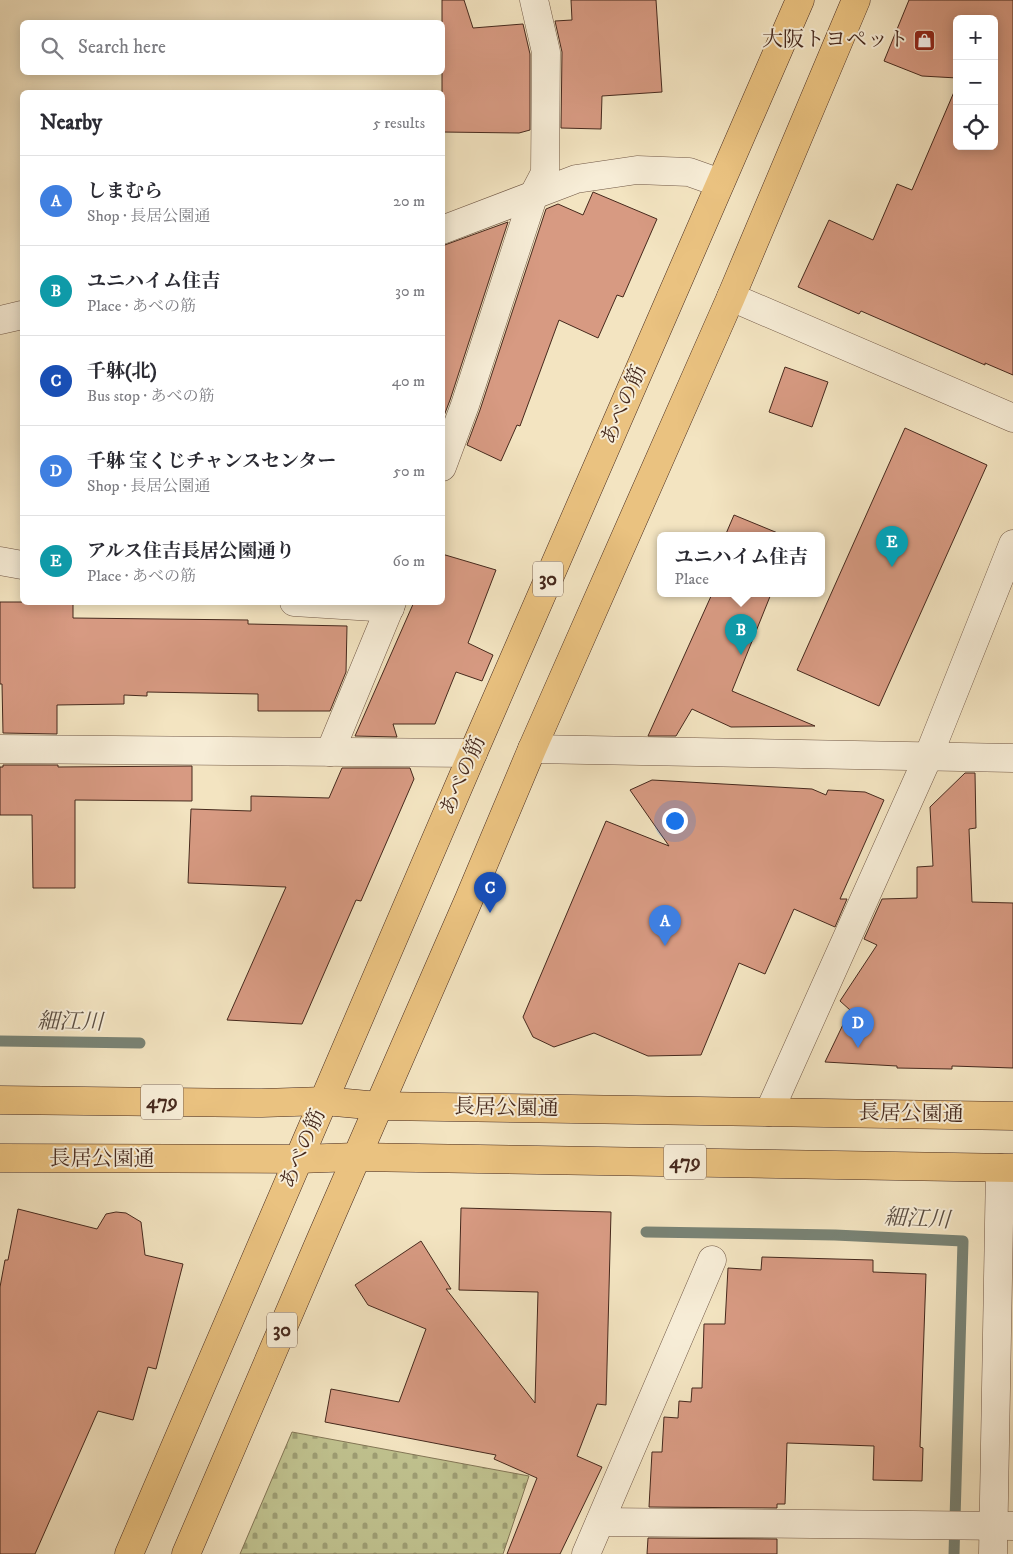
<!DOCTYPE html>
<html lang="en">
<head>
<meta charset="utf-8">
<style>
	body { margin:0; font-family:"IM FELL DW Pica","Noto Serif JP",serif; background:#f7f7f7; color:#2b2b33 }
	.controls { position:absolute; right:15px; top:15px; display:grid; overflow:hidden; border-radius:8px; box-shadow:0 2px 12px #0003 }
	.controls button { width:45px; height:45px; display:grid; place-items:center; padding:0; border:0; border-bottom:1px solid #e1e1e2; background:#fff; color:#2b2b33; font:25px sans-serif }
	.you { position:absolute; left:674px; top:820px; width:18px; height:18px; margin:-12px; border:4px solid #fff; border-radius:50%; background:#1a73e8; box-shadow:0 0 0 8px #1a73e833 }
	.badge { display:grid; place-items:center; width:32px; height:32px; border-radius:50%; background:#8f2418; color:#fff; font-size:16px; font-weight:700 }
	.pin { position:absolute; translate:-50% -41px; filter:drop-shadow(0 1px 2px #0008) }
	.pin::after { content:''; position:absolute; top:26px; width:18px; height:15px; background:inherit; clip-path:polygon(0 0,100% 0,50% 100%) }
	.popup { position:absolute; left:657px; top:532px; width:168px; height:65px; box-sizing:border-box; display:grid; place-content:center; border-radius:8px; background:#fff; filter:drop-shadow(0 1px 4px #0005); font-size:16px; white-space:nowrap; color:#7c7c81 }
	.popup b { font-size:19px; color:#2b2b33 }
	.popup::after { content:''; position:absolute; left:50%; top:100%; margin-left:-10px; border:10px solid transparent; border-top-color:#fff }
	.list { margin:0; padding:0; list-style:none }
	h2 { display:flex; justify-content:space-between; align-items:center; height:65px; margin:0; padding:0 20px; font-size:21px }
	h2 small { font-size:16px; font-weight:400; color:#7c7c81 }
	.list li { display:grid; grid-template-columns:32px 1fr auto; gap:15px; align-items:center; box-sizing:border-box; height:90px; padding:0 20px; border-top:1px solid #e1e1e2 }
	.list b { display:block; font-size:19px; white-space:nowrap }
	.list p { margin:0; font-size:16px; white-space:nowrap; color:#7c7c81 }
	.list em { font-size:16px; font-style:normal; color:#7c7c81 }
	.icon { flex:none; width:28px; height:28px; fill:none; stroke:currentColor; stroke-width:2; stroke-linecap:round; stroke-linejoin:round }
	.map { position:relative; flex:none; width:1013px; height:1554px; overflow:hidden }
	.search { position:absolute; background:#fff; box-shadow:0 2px 12px #0003; left:20px; top:20px; width:425px; height:55px; display:flex; align-items:center; gap:12px; box-sizing:border-box; padding:0 18px; border-radius:8px; color:#7c7c81; font-size:19px }
	.panel { position:absolute; background:#fff; box-shadow:0 2px 12px #0003; left:20px; top:90px; width:425px; height:515px; border-radius:8px }
	.map>svg:first-child { display:block }
</style>
</head>
<body>
<div class="map">
<svg width="1013" height="1554" viewBox="0 0 1013 1554">
	<defs>
		<pattern id="cemetery-stones" width="16" height="16" patternUnits="userSpaceOnUse" patternTransform="scale(1.25)"><rect width="16" height="16" fill="#c0c28f"/><path d="M2 7V4a2 2 0 0 1 4 0v3zM10 15v-3a2 2 0 0 1 4 0v3z" fill="#9e9e74"/></pattern>
	</defs>
	<rect width="100%" height="100%" fill="#f3e4c1"/>
	<filter id="stains"><feTurbulence type="fractalNoise" baseFrequency=".004" numOctaves="4"/><feColorMatrix values="0 0 0 0 .2 0 0 0 0 .09 0 0 0 0 .02 0 0 0 .5 -.17"/></filter>
	<radialGradient id="worn" r=".72"><stop offset=".6" stop-color="#630" stop-opacity="0"/><stop offset="1" stop-color="#630" stop-opacity=".3"/></radialGradient>
	<path fill="url(#cemetery-stones)" stroke="#837656" d="M292 1432 529 1476 503 1554H240Z"/>
	<g fill="none" stroke-linecap="round" stroke-linejoin="round">
		<g stroke="#798375" stroke-width="11">
			<path d="M0 1041 140 1043"/>
			<path d="M646 1232 835 1235 963 1241 954 1554"/>
		</g>
	</g>
	<g fill="#d79a82" stroke="#46291d">
		<path d="M442 0H464L473 28 523 24 530 54V130L519 133 442 132Z"/>
		<path d="M571 0H656L662 92 602 96 601 129 561 128 562 52 555 21 572 20Z"/>
		<path d="M909 0H1013V375L985 363V365L861 311 859 314 798 287 829 220 873 240 897 184 912 190 957 85V146H994V19H957V78L922 76 884 61Z"/>
		<path d="M593 192 657 219 623 297 617 295 598 338 559 320 520 426 517 425 501 461 467 445 480 410 546 209 558 204 583 215Z"/>
		<path d="M508 222 450 400 442 421V246Z"/>
		<path d="M785 367 828 382 812 427 769 412Z"/>
		<path d="M905 428 987 465 879 706 797 670Z"/>
		<path d="M734 515 785 536H725Z"/>
		<path d="M442 554 496 570 468 643 493 655 482 681 456 672 435 724H393L397 737 355 736 414 602H442Z"/>
		<path d="M712 594H771L732 691 815 726 731 727 692 709 676 736H648Z"/>
		<path d="M0 602H73V618L248 620V624L347 626 346 672 330 711H258V694L147 692V696L124 695V704L57 705V734L3 733 2 684H0Z"/>
		<path d="M3 765H58V767L192 766V801L75 800V888H33L32 815H0V767H3Z"/>
		<path d="M342 768H410L414 779 361 901 356 900 302 1024 227 1020 286 887 188 883 191 809 251 811V796L329 798Z"/>
		<path d="M965 773H975L976 828 969 829 972 902 1013 903V1068L952 1066V1069L897 1068V1066L825 1062 850 1010 840 1001 877 945 864 939 882 899 917 898V867L933 866 930 807Z"/>
		<path d="M652 780 812 789 826 795 828 790 865 792 884 800 840 899H847L835 927 794 909 765 974 739 963 701 1055 648 1056 594 1033 554 1047 533 1037 523 1017 606 821 669 846 630 790Z"/>
		<path d="M461 1208 611 1212 606 1405 597 1404 577 1456 602 1467 560 1554H507L537 1478 494 1459 496 1455 325 1422 331 1389 399 1402 426 1329 368 1305 355 1285 421 1241 451 1289H446L535 1403 538 1292 459 1290Z"/>
		<path d="M18 1209 97 1229 106 1214 116 1212 126 1213 141 1222 145 1255 183 1264 156 1369 148 1367 133 1420 98 1411 35 1554H0V1287L5 1260H8Z"/>
		<path d="M762 1257 873 1260V1272L926 1274 920 1447 923 1448 922 1481 873 1480 874 1446 787 1443 785 1504H777V1508L649 1507 652 1452H662L664 1417 678 1418 679 1401 691 1402 692 1388H702L704 1324H725L728 1268 761 1270Z"/>
		<path d="M648 1538 777 1539V1554H647Z"/>
	</g>
	<g fill="none" stroke-linecap="round" stroke-linejoin="round">
		<defs>
			<g id="minor">
				<path d="M442 230 576 179 637 170 689 172 720 183"/>
				<path d="M731 297 1013 418"/>
				<path d="M0 320 22 315"/>
				<path d="M442 467 465 405 534 194 545 173 546 52 534 0"/>
				<path d="M0 561 22 565"/>
				<path d="M294 602 390 608"/>
				<path d="M0 749 473 753"/>
				<path d="M532 749 1013 758"/>
				<path d="M330 752 392 602"/>
				<path d="M769 1112 928 757 1013 544"/>
				<path d="M600 1522 1013 1526"/>
				<path d="M586 1554 712 1260"/>
				<path d="M993 1554 1000 1168"/>
			</g>
			<g id="major">
				<path d="M129 1554 473 753 800 0"/>
				<path d="M186 1554 320 1241 469 899 532 749 731 297 856 0"/>
			</g>
			<g id="highway">
				<path d="M0 1100 262 1103 324 1101 379 1106 1013 1116"/>
				<path d="M0 1158 299 1159 356 1157 1013 1168"/>
			</g>
		</defs>
		<use href="#minor" stroke="#715846" stroke-width="29"/>
		<use href="#major" stroke="#46291d" stroke-width="29"/>
		<use href="#highway" stroke="#46291d" stroke-width="29"/>
		<use href="#minor" stroke="#f7edd7" stroke-width="28"/>
		<use href="#major" stroke="#eac280" stroke-width="28"/>
		<use href="#highway" stroke="#eac280" stroke-width="28"/>
	</g>
	<defs>
		<symbol id="shop-square" viewBox="-11 -11 22 22"><rect x="-9" y="-9" width="18" height="18" rx="4" fill="#8f2418" stroke="#f7edd7"/><path d="M-5-2.5h2.3a2.7 3.5 0 0 1 5.4 0H5L5.5 6h-11ZM-1.5-2.5h3a1.5 2.3 0 0 0-3 0Z" fill="#fff"/></symbol>
	</defs>
	<g fill-rule="evenodd">
		<use href="#shop-square" x="912" y="28" width="25" height="25"/>
	</g>
	<g text-anchor="middle" dominant-baseline="central" stroke-width="4" stroke-linejoin="round" paint-order="stroke">
		<g fill="#f7edd7" stroke="#7b6455" stroke-width="1">
			<rect x="533" y="561.5" width="30" height="35" rx="4"/>
			<rect x="141" y="1084.5" width="42" height="35" rx="4"/>
			<rect x="664" y="1144.5" width="42" height="35" rx="4"/>
			<rect x="267" y="1312.5" width="30" height="35" rx="4"/>
		</g>
		<g font-size="20" font-weight="bold" fill="#46291d">
			<text x="548" y="579">30</text>
			<text x="162" y="1102">479</text>
			<text x="685" y="1162">479</text>
			<text x="282" y="1330">30</text>
		</g>
		<g font-size="21" fill="#46291d" stroke="#f7edd7" text-anchor="end">
			<text x="909" y="40">大阪トヨペット</text>
		</g>
		<g font-size="21" fill="#46291d" stroke="#f7edd7">
			<text transform="translate(624 405) rotate(-67)">あべの筋</text>
			<text transform="translate(463 776) rotate(-67)">あべの筋</text>
			<text transform="translate(506 1108) rotate(1)">長居公園通</text>
			<text transform="translate(911 1114) rotate(1)">長居公園通</text>
			<text transform="translate(303 1149) rotate(-67)">あべの筋</text>
			<text x="102" y="1159">長居公園通</text>
		</g>
		<g font-size="22" font-style="italic" fill="#5b4e42" stroke="#f7edd7">
			<text transform="translate(70 1022) rotate(1)">細江川</text>
			<text transform="translate(917 1219) rotate(3)">細江川</text>
		</g>
	</g>
	<rect width="100%" height="100%" filter="url(#stains)"/>
	<rect width="100%" height="100%" fill="url(#worn)"/>
</svg>
<div class="controls">
<button>+</button>
<button>−</button>
<button><svg class="icon" aria-label="locate" viewBox="0 0 24 24"><circle cx="12" cy="12" r="6"/><path d="M12 2v4M12 18v4M2 12h4M18 12h4"/></svg></button>
</div>
<div class="you"></div>
<div class="pin badge" style="left:665px;top:946px;background:#3f7fe0">A</div>
<div class="pin badge" style="left:741px;top:655px;background:#0f9aa8">B</div>
<div class="popup"><b>ユニハイム住吉</b>Place</div>
<div class="pin badge" style="left:490px;top:913px;background:#1a4fb4">C</div>
<div class="pin badge" style="left:858px;top:1048px;background:#3f7fe0">D</div>
<div class="pin badge" style="left:892px;top:567px;background:#0f9aa8">E</div>
<div class="search"><svg class="icon" aria-label="search" viewBox="0 0 24 24"><circle cx="10" cy="10" r="6"/><path d="M15 15l6 6"/></svg>Search here</div>
<section class="panel">
<h2>Nearby<small>5 results</small></h2>
<ul class="list">
<li><span class="badge" style="background:#3f7fe0">A</span><div><b>しまむら</b><p>Shop · 長居公園通</p></div><em>20 m</em></li>
<li><span class="badge" style="background:#0f9aa8">B</span><div><b>ユニハイム住吉</b><p>Place · あべの筋</p></div><em>30 m</em></li>
<li><span class="badge" style="background:#1a4fb4">C</span><div><b>千躰(北)</b><p>Bus stop · あべの筋</p></div><em>40 m</em></li>
<li><span class="badge" style="background:#3f7fe0">D</span><div><b>千躰 宝くじチャンスセンター</b><p>Shop · 長居公園通</p></div><em>50 m</em></li>
<li><span class="badge" style="background:#0f9aa8">E</span><div><b>アルス住吉長居公園通り</b><p>Place · あべの筋</p></div><em>60 m</em></li>
</ul>
</section>
</div>
</body>
</html>
